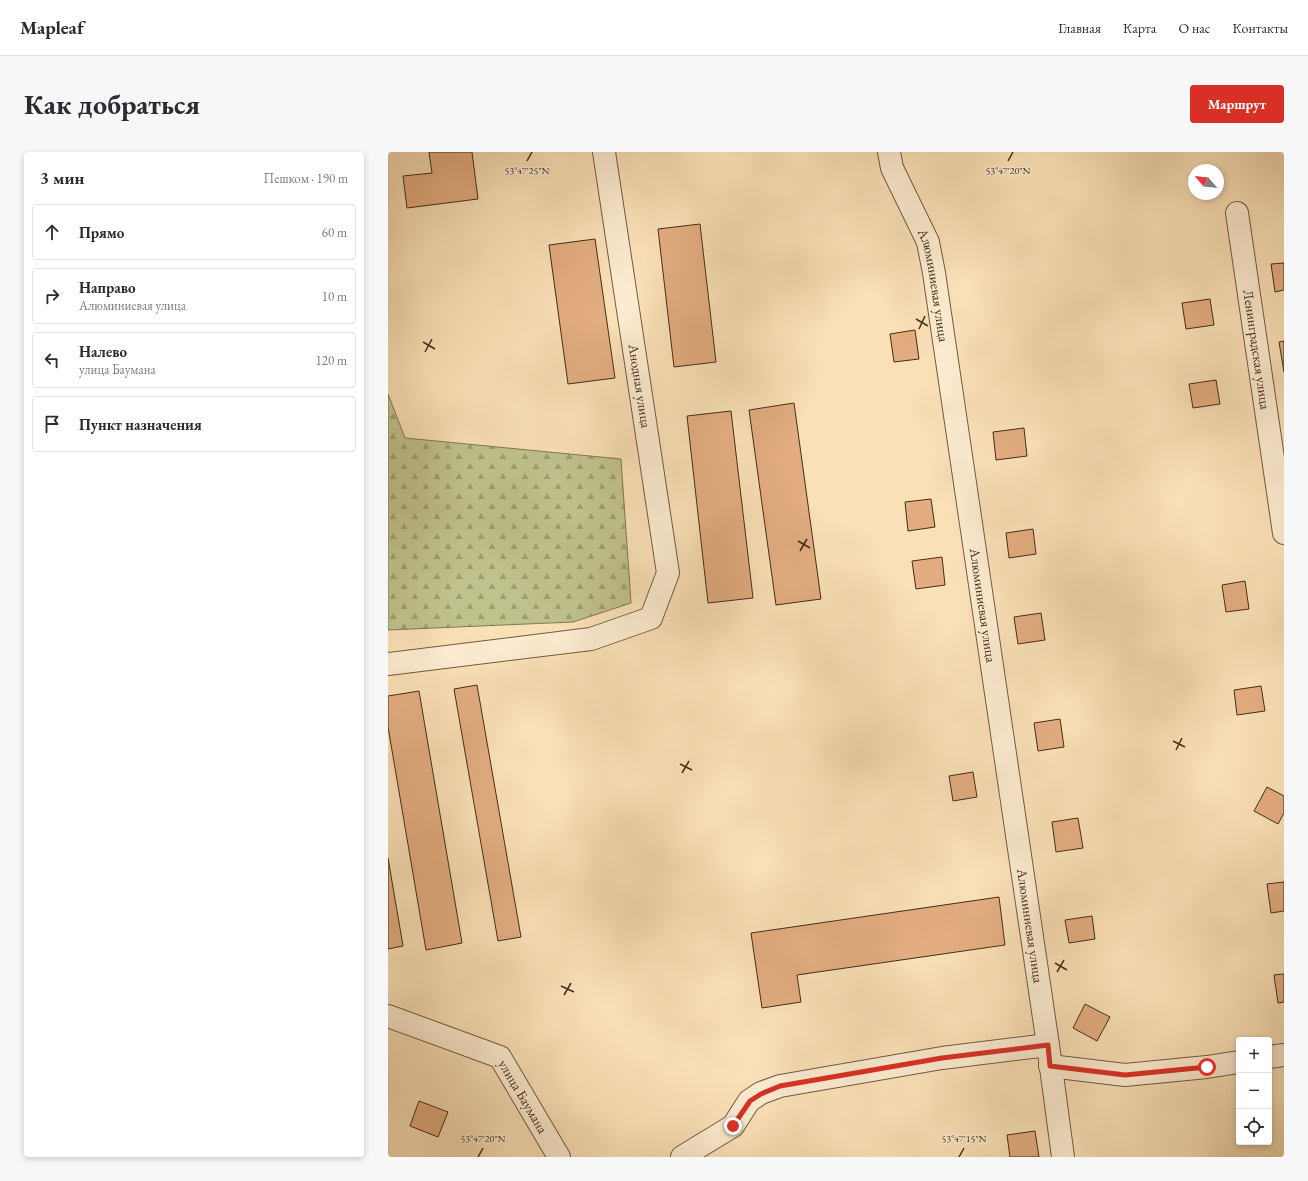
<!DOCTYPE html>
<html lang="ru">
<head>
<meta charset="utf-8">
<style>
	body { margin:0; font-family:"EB Garamond",serif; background:#f7f7f7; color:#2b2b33 }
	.controls { position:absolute; right:12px; bottom:12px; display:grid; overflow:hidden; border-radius:4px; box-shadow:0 2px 6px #0003 }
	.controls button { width:36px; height:36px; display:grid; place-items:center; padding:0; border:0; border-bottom:1px solid #e1e1e2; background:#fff; color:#2b2b33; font:20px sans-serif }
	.compass { position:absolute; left:800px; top:12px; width:36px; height:36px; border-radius:50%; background:#fff; box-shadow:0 2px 6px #0003; rotate:298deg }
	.stop { position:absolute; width:12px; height:12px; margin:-9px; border:3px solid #d93025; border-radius:50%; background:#fff }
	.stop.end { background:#d93025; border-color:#fff; box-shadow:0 1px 4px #0008 }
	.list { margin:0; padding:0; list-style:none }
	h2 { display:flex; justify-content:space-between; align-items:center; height:52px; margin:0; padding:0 16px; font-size:17px }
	h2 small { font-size:13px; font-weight:400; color:#7c7c81 }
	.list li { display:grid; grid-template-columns:26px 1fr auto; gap:12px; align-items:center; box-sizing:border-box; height:56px; margin:0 8px 8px; padding:0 8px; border:1px solid #e1e1e2; border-radius:4px }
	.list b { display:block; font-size:15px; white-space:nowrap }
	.list p { margin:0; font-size:13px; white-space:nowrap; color:#7c7c81 }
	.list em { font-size:13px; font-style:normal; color:#7c7c81 }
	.icon { flex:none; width:22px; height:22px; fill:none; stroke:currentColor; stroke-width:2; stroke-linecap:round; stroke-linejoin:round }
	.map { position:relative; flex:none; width:896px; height:1005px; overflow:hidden; border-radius:4px }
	header { display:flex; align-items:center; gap:24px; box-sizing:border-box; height:56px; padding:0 20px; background:#fff; border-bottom:1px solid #e1e1e2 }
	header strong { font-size:19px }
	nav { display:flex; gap:22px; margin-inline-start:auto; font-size:14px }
	.intro { display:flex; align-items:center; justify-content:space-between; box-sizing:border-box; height:96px; padding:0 24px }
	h1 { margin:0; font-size:28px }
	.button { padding:10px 18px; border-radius:4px; background:#d93025; color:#fff; font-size:14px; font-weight:700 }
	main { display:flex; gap:24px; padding:0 24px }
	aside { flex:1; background:#fff; border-radius:4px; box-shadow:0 2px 6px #0003 }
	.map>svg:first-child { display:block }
</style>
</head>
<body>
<header>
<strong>Mapleaf</strong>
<nav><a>Главная</a><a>Карта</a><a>О нас</a><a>Контакты</a></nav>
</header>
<div class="intro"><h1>Как добраться</h1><a class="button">Маршрут</a></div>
<main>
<aside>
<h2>3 мин<small>Пешком · 190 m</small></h2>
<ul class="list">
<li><svg class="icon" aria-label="ahead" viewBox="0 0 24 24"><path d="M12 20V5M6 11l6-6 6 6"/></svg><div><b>Прямо</b></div><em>60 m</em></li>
<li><svg class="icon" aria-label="right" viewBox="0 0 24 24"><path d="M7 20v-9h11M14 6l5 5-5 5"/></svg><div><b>Направо</b><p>Алюминиевая улица</p></div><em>10 m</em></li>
<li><svg class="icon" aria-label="left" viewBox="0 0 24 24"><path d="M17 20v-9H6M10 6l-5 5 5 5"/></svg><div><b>Налево</b><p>улица Баумана</p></div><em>120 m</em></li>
<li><svg class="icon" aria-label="arrive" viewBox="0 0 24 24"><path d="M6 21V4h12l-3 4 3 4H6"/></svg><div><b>Пункт назначения</b></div></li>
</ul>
</aside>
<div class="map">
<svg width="896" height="1005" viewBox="0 0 896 1005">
	<defs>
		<pattern id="forest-firs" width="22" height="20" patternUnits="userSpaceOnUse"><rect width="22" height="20" fill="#c0c28d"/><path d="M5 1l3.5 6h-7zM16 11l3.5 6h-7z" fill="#9e9e72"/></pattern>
	</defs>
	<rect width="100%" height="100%" fill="#fae0b7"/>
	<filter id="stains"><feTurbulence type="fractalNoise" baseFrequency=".005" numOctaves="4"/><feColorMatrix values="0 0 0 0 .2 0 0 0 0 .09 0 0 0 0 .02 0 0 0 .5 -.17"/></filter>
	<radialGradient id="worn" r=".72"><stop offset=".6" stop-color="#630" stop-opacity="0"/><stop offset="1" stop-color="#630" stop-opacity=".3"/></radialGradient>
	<path fill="url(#forest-firs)" stroke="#827852" d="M0 242 17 286 233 307 243 451 185 470 0 478Z"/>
	<g fill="#e3ad81" stroke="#442d18">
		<path d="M41 0H84L90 47 19 56 15 24 44 21Z"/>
		<path d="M312 72 328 210 286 215 270 77Z"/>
		<path d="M207 87 227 226 180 232 161 93Z"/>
		<path d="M896 111V138L887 140 883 112Z"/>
		<path d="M822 147 826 173 798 177 794 151Z"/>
		<path d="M527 178 531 207 506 210 502 182Z"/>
		<path d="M896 189V220L891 190Z"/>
		<path d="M828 228 832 252 805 256 801 232Z"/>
		<path d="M406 251 433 447 388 453 361 258Z"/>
		<path d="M343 259 365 446 320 451 299 264Z"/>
		<path d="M636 276 639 304 608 308 605 280Z"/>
		<path d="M543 347 547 375 520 379 517 350Z"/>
		<path d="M645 377 648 402 621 406 618 381Z"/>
		<path d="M554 405 557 433 528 437 524 409Z"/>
		<path d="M857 429 861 457 838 460 834 433Z"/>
		<path d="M653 461 657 488 630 492 626 465Z"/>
		<path d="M89 533 133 785 110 789 66 537Z"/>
		<path d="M873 534 877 559 849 563 846 538Z"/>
		<path d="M31 539 74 791 38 798 0 575V544Z"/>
		<path d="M672 567 676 595 650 599 646 571Z"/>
		<path d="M585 620 589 645 565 649 561 624Z"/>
		<path d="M879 635 896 644V661L890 672 866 659Z"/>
		<path d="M690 666 695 696 668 700 664 670Z"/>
		<path d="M0 706 15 794 0 797Z"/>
		<path d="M896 730V759L883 761 879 732Z"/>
		<path d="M611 745 617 793 409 823 413 850 374 856 363 781Z"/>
		<path d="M704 764 707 787 681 791 677 768Z"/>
		<path d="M896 822V850L890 851 886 823Z"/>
		<path d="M697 852 722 865 709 889 685 876Z"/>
		<path d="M31 949 60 960 50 985 22 974Z"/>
		<path d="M647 979 651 1005H622L619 983Z"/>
	</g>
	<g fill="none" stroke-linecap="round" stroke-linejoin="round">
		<defs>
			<g id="minor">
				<path id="s1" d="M501 0 504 16 540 90 546 121 660 893 675 1005"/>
				<path id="s2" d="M849 61 896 381"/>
				<path d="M0 512 203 487 263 466 280 421 216 0"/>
				<path id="s3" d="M0 864 112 905 171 1005"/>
				<path d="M881 905 896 903"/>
				<path d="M662 914 737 923 819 915 851 910"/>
				<path d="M294 1005 345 974 361 949 373 941 392 934 554 906 660 893"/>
			</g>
		</defs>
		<use href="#minor" stroke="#725a40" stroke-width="24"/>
		<use href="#minor" stroke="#fcebd0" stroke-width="22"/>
	</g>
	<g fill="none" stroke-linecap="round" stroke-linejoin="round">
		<path stroke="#d93025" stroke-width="5" d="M345 974 362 949 373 942 392 934 554 906 660 893 662 914 737 923 819 915"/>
	</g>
	<path fill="none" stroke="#442d18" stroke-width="1.5" d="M139 9 144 0M620 9 625 0M528 167 540 174M531 177 537 164M35 190 47 197M37 200 44 187M410 389 422 396M412 399 419 387M785 589 797 595M788 598 794 586M292 612 304 618M294 621 301 609M667 811 679 818M669 820 676 808M173 834 186 840M176 843 183 831M90 1005 95 996M571 1005 576 996"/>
	<g text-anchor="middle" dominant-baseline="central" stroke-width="3" stroke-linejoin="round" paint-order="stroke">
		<g font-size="14" fill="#442d18" stroke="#fcebd0">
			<text stroke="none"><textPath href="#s1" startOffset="142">Алюминиевая улица</textPath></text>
			<text stroke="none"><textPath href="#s2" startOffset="138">Ленинградская улица</textPath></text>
			<text transform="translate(252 234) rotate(81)">Анодная улица</text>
			<text stroke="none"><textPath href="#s1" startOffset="466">Алюминиевая улица</textPath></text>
			<text stroke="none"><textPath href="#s1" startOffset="790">Алюминиевая улица</textPath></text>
			<text stroke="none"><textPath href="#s3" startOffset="165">улица Баумана</textPath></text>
		</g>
	</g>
	<g font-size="10" text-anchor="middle" fill="#442d18" stroke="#fcebd0" stroke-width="3" stroke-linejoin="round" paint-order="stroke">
		<text x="139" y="22">53°47'25"N</text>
		<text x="620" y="22">53°47'20"N</text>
		<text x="95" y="990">53°47'20"N</text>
		<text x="576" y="990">53°47'15"N</text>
	</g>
	<rect width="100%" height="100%" filter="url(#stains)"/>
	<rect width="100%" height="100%" fill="url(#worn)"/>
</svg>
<div class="controls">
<button>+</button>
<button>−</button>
<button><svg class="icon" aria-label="locate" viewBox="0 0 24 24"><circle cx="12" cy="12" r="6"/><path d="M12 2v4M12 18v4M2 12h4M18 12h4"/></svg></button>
</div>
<svg class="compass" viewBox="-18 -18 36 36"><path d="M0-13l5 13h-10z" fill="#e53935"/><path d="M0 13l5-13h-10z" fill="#7c7c81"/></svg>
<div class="stop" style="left:819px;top:915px"></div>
<div class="stop end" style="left:345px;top:974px"></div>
</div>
</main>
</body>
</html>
